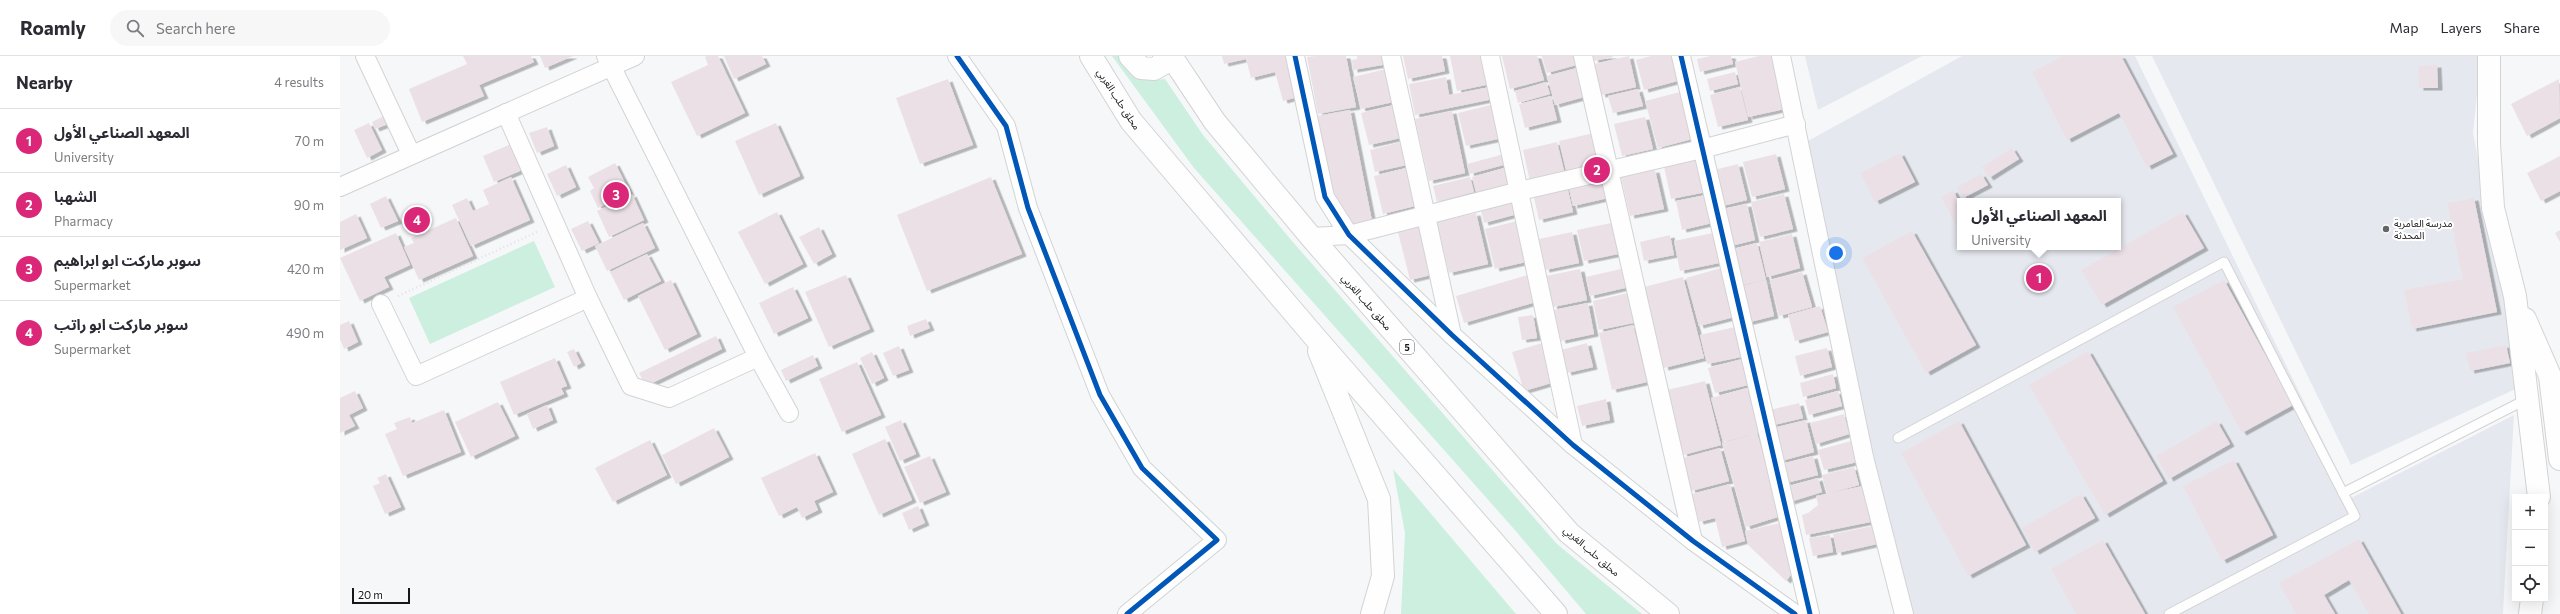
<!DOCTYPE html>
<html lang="en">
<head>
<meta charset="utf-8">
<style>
	body { margin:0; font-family:Commissioner,"Noto Sans Arabic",sans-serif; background:#f7f7f7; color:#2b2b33 }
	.controls { position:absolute; right:12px; bottom:12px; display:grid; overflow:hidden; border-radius:0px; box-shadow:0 4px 16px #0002 }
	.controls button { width:36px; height:36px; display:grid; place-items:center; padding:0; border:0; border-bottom:1px solid #e1e1e2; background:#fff; color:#2b2b33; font:20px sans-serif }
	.scale { position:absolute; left:12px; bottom:10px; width:58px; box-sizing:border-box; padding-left:4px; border:2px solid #171718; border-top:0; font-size:11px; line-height:14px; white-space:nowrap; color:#171718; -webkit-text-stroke:3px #fff; paint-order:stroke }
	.you { position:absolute; left:1496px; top:197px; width:14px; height:14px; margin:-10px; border:3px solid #fff; border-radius:50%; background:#1a73e8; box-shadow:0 0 0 6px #1a73e833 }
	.badge { display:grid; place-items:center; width:26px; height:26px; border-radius:50%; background:#db2777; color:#fff; font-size:13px; font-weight:700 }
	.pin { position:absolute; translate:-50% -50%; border:2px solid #fff; box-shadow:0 1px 4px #0006 }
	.popup { position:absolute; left:1617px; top:142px; width:164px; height:52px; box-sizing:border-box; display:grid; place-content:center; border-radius:0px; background:#fff; filter:drop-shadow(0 1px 3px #0005); font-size:13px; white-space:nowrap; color:#7c7c81 }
	.popup b { font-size:15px; color:#2b2b33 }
	.popup::after { content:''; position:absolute; left:50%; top:100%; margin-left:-8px; border:8px solid transparent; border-top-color:#fff }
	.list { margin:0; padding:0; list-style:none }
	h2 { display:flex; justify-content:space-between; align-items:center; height:52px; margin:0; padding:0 16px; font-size:17px }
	h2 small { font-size:13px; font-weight:400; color:#7c7c81 }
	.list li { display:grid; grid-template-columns:26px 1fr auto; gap:12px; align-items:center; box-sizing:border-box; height:64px; padding:0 16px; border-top:1px solid #e1e1e2 }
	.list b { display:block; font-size:15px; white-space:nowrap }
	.list p { margin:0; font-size:13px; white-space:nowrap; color:#7c7c81 }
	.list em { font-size:13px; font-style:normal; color:#7c7c81 }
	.icon { flex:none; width:22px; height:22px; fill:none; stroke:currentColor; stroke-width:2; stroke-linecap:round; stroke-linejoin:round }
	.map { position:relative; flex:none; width:2220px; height:558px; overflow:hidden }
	header { display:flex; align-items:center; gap:24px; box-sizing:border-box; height:56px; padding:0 20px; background:#fff; border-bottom:1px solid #e1e1e2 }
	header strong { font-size:19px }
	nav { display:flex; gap:22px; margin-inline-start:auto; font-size:14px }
	.search { width:280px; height:36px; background:#f7f7f7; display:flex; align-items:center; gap:10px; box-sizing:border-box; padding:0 14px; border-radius:22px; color:#7c7c81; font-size:15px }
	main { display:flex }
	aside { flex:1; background:#fff }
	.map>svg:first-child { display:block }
</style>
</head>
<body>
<header>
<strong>Roamly</strong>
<div class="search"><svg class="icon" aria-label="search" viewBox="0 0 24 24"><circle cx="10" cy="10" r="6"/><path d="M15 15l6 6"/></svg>Search here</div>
<nav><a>Map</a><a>Layers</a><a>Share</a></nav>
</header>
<main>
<aside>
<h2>Nearby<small>4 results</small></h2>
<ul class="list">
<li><span class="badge">1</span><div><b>المعهد الصناعي الأول</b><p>University</p></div><em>70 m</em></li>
<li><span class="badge">2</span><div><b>الشهبا</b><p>Pharmacy</p></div><em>90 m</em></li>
<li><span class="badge">3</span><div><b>سوبر ماركت ابو ابراهيم</b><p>Supermarket</p></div><em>420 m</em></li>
<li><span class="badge">4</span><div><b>سوبر ماركت ابو راتب</b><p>Supermarket</p></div><em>490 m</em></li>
</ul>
</aside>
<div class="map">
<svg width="2220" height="558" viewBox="0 0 2220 558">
	<defs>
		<filter id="shadow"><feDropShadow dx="4.5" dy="2.5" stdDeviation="0" flood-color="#0004"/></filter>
	</defs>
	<rect width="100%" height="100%" fill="#f6f7f9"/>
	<g fill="#e5e9ef" fill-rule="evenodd">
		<path d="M1465 0H1582L1478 54Z"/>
		<path d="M1622 0H1795L2011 442 2174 359 2163 558H1564L1468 85ZM1620 145H1778V191H1620Z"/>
		<path d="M1812 0H2141L2133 77 2182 330 2011 409Z"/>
	</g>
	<g fill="#ccefe0">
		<path d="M772 0H779C795 22 797 27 825 23L863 79 952 185 1217 488 1302 558H1246L1174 473 854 112Z"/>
		<path d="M194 185 215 231 90 288 69 242Z"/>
		<path d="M1053 413 1176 558H1061L1065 477Z"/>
	</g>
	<g fill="#ece0e7" filter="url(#shadow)">
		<path d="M123 0H191L194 6 139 29 144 40 82 66 69 33 127 8Z"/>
		<path d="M200 0H233L205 12Z"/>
		<path d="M367 0H378L405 57 357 80 331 26 368 9 365 1Z"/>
		<path d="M384 0H422L426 8 394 23Z"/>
		<path d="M882 0H950L961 40 943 45 935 16 911 22 906 3 884 8Z"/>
		<path d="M975 0H1006L1016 51 978 58 967 1Z"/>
		<path d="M1017 0H1046L1048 8 1013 14 1012 4 1017 3Z"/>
		<path d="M1063 0H1102L1105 15 1068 23Z"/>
		<path d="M1110 0H1149L1155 27 1117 35Z"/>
		<path d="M1162 0H1197L1204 24 1170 33Z"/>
		<path d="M1202 0H1238L1240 8 1207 17Z"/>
		<path d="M1253 0H1273V1L1254 5Z"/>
		<path d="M1289 0 1296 31 1261 39 1254 8Z"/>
		<path d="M1311 0H1335L1341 24 1304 34 1296 4Z"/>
		<path d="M1371 0H1391L1393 8 1360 16 1357 3Z"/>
		<path d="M1419 0H1431L1444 53 1408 61 1395 6Z"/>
		<path d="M1723 0H1781L1833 98 1807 111 1779 57 1727 84 1692 16Z"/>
		<path d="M2097 9 2098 32H2079L2078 10Z"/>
		<path d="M1050 12 1058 45 1021 53 1013 21Z"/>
		<path d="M1237 12 1244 41 1215 49 1207 20Z"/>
		<path d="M1395 16 1398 28 1370 35 1367 23Z"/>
		<path d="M1106 21 1109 39 1150 31 1153 43 1075 59 1069 28Z"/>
		<path d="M608 23 633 89 580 108 556 42Z"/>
		<path d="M2219 23 2220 62 2187 80 2171 48Z"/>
		<path d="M1206 26 1210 38 1178 47 1175 35Z"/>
		<path d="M1400 31 1408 64 1378 71 1370 39Z"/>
		<path d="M1298 33 1303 50 1273 57 1268 40Z"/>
		<path d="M1344 35 1356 82 1318 92 1305 45Z"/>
		<path d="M1211 40 1217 64 1185 72 1179 48Z"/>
		<path d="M1058 48 1065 81 1029 89 1021 57Z"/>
		<path d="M1154 48 1162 82 1126 90 1118 57Z"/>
		<path d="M1010 54 1032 165 1008 169 1006 156 996 157 977 60Z"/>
		<path d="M1112 55 1125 117 1089 125 1075 63Z"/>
		<path d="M44 60 48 68 35 73 32 66Z"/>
		<path d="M1305 61 1313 93 1282 100 1274 68Z"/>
		<path d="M29 67 42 94 27 102 14 74Z"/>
		<path d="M436 67 460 120 419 139 395 85Z"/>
		<path d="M207 71 214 90 197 97 189 77Z"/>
		<path d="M1254 77 1262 114 1228 122 1219 85Z"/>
		<path d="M1065 85 1071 108 1035 116 1030 94Z"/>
		<path d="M1217 86 1226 123 1191 130 1183 94Z"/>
		<path d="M171 88 182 114 154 126 143 100Z"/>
		<path d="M1672 92 1679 103 1649 122 1642 111Z"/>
		<path d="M1560 97 1575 126 1535 146 1520 117Z"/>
		<path d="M1164 98 1167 108 1130 118 1127 108Z"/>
		<path d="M1436 98 1445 133 1412 141 1403 106Z"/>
		<path d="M1359 99 1366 136 1331 143 1323 106Z"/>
		<path d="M2220 100V135L2201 145 2187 117Z"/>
		<path d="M275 107 290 137 258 152 250 135 254 132 248 121Z"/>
		<path d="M1398 108 1407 144 1378 151 1370 115Z"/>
		<path d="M226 109 236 131 217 140 207 118Z"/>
		<path d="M1070 111 1079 149 1043 158 1034 120Z"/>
		<path d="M1168 111 1172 127 1136 136 1132 121Z"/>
		<path d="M1315 114 1324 153 1290 160 1281 121Z"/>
		<path d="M1641 118 1648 129 1623 142 1617 131Z"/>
		<path d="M171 121 190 164 131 190 112 149 127 142 133 155 149 148 143 134Z"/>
		<path d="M651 121 682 198 587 235 557 159Z"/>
		<path d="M1130 121 1134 136 1097 146 1093 130Z"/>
		<path d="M1265 125 1268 142 1233 150 1229 132Z"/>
		<path d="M1227 130 1233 156 1199 164 1193 137Z"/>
		<path d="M1613 134 1620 148V177L1601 141Z"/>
		<path d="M292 138 304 164 269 181 257 155Z"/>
		<path d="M1444 138 1453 173 1420 181 1411 146Z"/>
		<path d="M1366 139 1372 167 1342 174 1336 145Z"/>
		<path d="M46 140 58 165 41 172 30 148Z"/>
		<path d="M1176 141 1181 157 1144 167 1140 150Z"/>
		<path d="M2134 142 2157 256 2072 273 2064 234 2123 223 2107 147Z"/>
		<path d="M1407 148 1415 184 1387 191 1378 154Z"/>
		<path d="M437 156 463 208 425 228 398 176Z"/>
		<path d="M1843 156 1864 192 1762 249 1741 214Z"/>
		<path d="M1136 157 1148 208 1109 217 1097 166Z"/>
		<path d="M16 158 27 182 0 194V166Z"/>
		<path d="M116 162 133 200 79 224 64 191 74 187 71 182Z"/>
		<path d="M1181 164 1191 205 1155 213 1145 173Z"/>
		<path d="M248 165 259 187 242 195 231 173Z"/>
		<path d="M1082 166 1095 218 1070 224 1057 172Z"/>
		<path d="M303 167 315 192 267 215 255 190Z"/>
		<path d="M1271 167 1278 198 1244 205 1237 174Z"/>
		<path d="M479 171 492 198 474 208 459 181Z"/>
		<path d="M2220 174V186L2215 177Z"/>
		<path d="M1572 175 1636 289 1586 317 1522 202Z"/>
		<path d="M1232 176 1239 207 1205 214 1199 183Z"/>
		<path d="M56 177 70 209 44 221 49 231 20 245 0 202Z"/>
		<path d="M1373 177 1379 207 1340 215 1334 185Z"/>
		<path d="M1452 178 1460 212 1427 221 1419 186Z"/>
		<path d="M1330 179 1334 199 1304 205 1300 186Z"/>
		<path d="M1417 187 1426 224 1397 230 1389 194Z"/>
		<path d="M307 198 321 225 284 244 270 216Z"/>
		<path d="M1285 212 1289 231 1250 240 1246 221Z"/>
		<path d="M1381 212 1394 261 1359 270 1346 222Z"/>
		<path d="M1240 213 1247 244 1213 251 1206 220Z"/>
		<path d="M1462 216 1472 251 1439 260 1430 224Z"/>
		<path d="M1191 218 1199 245 1124 267 1116 240Z"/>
		<path d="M506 219 530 273 489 291 465 236Z"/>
		<path d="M1343 221 1364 302 1324 312 1304 231Z"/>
		<path d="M331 224 357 278 325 294 298 240Z"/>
		<path d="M1426 224 1434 260 1406 267 1397 231Z"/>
		<path d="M1884 224 1953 349 1902 377 1833 251Z"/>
		<path d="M453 231 468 262 434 278 419 247Z"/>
		<path d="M1292 236 1298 266 1259 274 1253 245Z"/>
		<path d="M1248 247 1254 278 1221 285 1214 254Z"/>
		<path d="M1480 250 1488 276 1455 285 1448 259Z"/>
		<path d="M1193 259 1197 282 1182 284 1178 261Z"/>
		<path d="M586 263 590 272 570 280 567 270Z"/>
		<path d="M9 265 18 286 4 293 0 283V269Z"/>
		<path d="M1293 269 1307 326 1272 334 1259 277Z"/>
		<path d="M1395 271 1401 301 1367 308 1360 279Z"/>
		<path d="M376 280 382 293 306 330 299 317Z"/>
		<path d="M1206 286 1218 325 1184 335 1172 296Z"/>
		<path d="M1247 287 1253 311 1227 317 1221 294Z"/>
		<path d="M2166 289 2170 307 2130 315 2126 297Z"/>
		<path d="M559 290 569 314 553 320 543 297Z"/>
		<path d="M1487 292 1492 311 1460 320 1455 300Z"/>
		<path d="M234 293 241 307 234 311 227 296Z"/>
		<path d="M1748 295 1823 425 1765 459 1689 329Z"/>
		<path d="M532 296 544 322 532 328 520 302Z"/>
		<path d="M473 299 478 310 446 325 441 314Z"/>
		<path d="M215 302 227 330 221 332 224 338 174 359 160 326Z"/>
		<path d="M1402 303 1408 329 1375 337 1368 312Z"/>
		<path d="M517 306 541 359 502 376 479 323Z"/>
		<path d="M1493 318 1496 332 1463 341 1460 327Z"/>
		<path d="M1365 325 1381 389 1343 399 1327 334Z"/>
		<path d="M1407 332 1419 376 1417 377 1441 460 1406 471 1382 387 1415 378 1383 386 1371 342Z"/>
		<path d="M15 335 23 352 9 359 15 370 0 377V342Z"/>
		<path d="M1498 335 1502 350 1469 359 1465 344Z"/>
		<path d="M1266 343 1270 364 1242 370 1237 350Z"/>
		<path d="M158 346 175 380 131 401 115 366Z"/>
		<path d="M1459 347 1463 362 1430 370 1426 355Z"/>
		<path d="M207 349 213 364 193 373 187 358Z"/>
		<path d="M104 354 121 396 63 420 45 378 57 373 54 367 70 361 72 367Z"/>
		<path d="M1504 358 1509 378 1476 388 1470 367Z"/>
		<path d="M561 364 576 398 560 405 545 371Z"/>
		<path d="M1466 364 1474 396 1441 405 1433 372Z"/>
		<path d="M1619 365 1686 489 1628 520 1561 397Z"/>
		<path d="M1877 365 1890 388 1829 423 1816 400Z"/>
		<path d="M374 372 389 401 336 428 322 399Z"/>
		<path d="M545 383 572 444 539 459 512 398Z"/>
		<path d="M310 384 327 419 273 446 255 412Z"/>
		<path d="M1511 385 1517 406 1484 414 1478 394Z"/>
		<path d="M1380 392 1389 425 1351 435 1343 402Z"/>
		<path d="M475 397 493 436 474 445 478 454 462 462 457 451 439 460 421 422Z"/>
		<path d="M590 400 606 436 580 447 564 411Z"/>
		<path d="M1473 400 1478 419 1446 427 1441 408Z"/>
		<path d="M1894 404 1933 479 1882 505 1843 430Z"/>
		<path d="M1514 411 1519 429 1494 436 1523 430 1530 466 1466 479 1462 459 1468 457 1478 449 1476 440 1487 438 1482 419Z"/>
		<path d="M46 418 61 451 45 458 33 430 40 427 37 422Z"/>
		<path d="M1478 422 1482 436 1450 446 1446 431Z"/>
		<path d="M1390 428 1405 485 1382 491 1375 462 1359 466 1352 438Z"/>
		<path d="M1741 438 1755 462 1695 496 1682 472Z"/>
		<path d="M578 450 585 467 569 474 562 457Z"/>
		<path d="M1444 466 1455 514 1446 525 1408 489 1405 475Z"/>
		<path d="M1533 470 1537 488 1497 497 1493 478Z"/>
		<path d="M1490 479 1493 496 1473 500 1469 482Z"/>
		<path d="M2019 483 2061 558H2029L2009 524 1984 539 1995 558H1956L1939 527Z"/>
		<path d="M1763 484 1805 558H1736L1711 513Z"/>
	</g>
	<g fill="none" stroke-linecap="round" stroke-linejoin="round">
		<defs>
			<g id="lane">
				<path d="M1558 382 1884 206 2003 437 2187 343"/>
				<path d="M1829 558 2015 460 2003 437"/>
			</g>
			<g id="street">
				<path d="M25 0 71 98"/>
				<path d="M266 0 418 301 449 357"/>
				<path d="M617 0 666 70 688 152 760 339 802 412 877 484 787 558"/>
				<path d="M955 0 985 141 1009 179 1112 279 1233 389 1353 485 1455 558"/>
				<path d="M1051 0 1112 279"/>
				<path d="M1150 0 1233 389"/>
				<path d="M1243 0 1353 485"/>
				<path d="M1341 0 1470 558"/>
				<path d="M1441 0 1524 401 1564 558"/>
				<path d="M166 57 248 242 291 330 329 342 418 301"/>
				<path d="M0 131 295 0"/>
				<path d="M971 181 1009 179 1180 135 1362 93 1456 68"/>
				<path d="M41 248 76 320 248 242"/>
			</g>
			<g id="secondary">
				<path d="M2149 0V88L2153 152 2175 240 2199 441"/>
				<path d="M2185 263 2210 320 2220 403"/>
				<path d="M2190 558 2192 543"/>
			</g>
			<g id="highway">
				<path d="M751 0 791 65 973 279 1216 558"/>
				<path d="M790 0 801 12 814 13 826 6 824 0"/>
				<path d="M831 0 875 66 971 181 1229 477 1328 558"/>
				<path d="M979 295 1039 443 1043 520 1032 558"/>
			</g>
		</defs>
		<use href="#lane" stroke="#d2d3d4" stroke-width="11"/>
		<use href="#street" stroke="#d2d3d4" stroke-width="20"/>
		<use href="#secondary" stroke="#d2d3d4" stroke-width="24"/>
		<use href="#highway" stroke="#d2d3d4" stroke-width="24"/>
		<path stroke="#e2e2e2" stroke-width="2.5" stroke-dasharray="1 3" stroke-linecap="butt" d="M58 240 199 175"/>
		<use href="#lane" stroke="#fefefe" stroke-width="9"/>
		<use href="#street" stroke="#fefefe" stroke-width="18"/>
		<use href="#secondary" stroke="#fefefe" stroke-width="22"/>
		<use href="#highway" stroke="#fefefe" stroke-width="22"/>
		<defs>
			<g id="cycleway">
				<path d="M617 0 666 70 688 152 760 339 802 412 877 484 787 558"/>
				<path d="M955 0 985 141 1009 179 1112 279 1233 389 1353 485 1455 558"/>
				<path d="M1341 0 1470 558"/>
			</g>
		</defs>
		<use href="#cycleway" stroke="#fff" stroke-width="8"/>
		<use href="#cycleway" stroke="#0057b8" stroke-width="5"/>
	</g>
	<circle fill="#656567" stroke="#fff" stroke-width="1.5" cx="2046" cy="173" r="4"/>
	<g text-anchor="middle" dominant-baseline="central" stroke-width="4" stroke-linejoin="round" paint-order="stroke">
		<rect fill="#fff" stroke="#5d5d5d" stroke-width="1" x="1060" y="284" width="14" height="14" rx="3"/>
		<g font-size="9" font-weight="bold" fill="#171718">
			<text x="1067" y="291">5</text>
		</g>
		<g font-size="10" fill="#171718" stroke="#fff">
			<text transform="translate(779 43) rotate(57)">محلق حلب الغربي</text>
			<text transform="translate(1027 246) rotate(49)">محلق حلب الغربي</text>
			<text transform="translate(1252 495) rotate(41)">محلق حلب الغربي</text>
		</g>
		<g font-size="10" fill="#171718" stroke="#fff" text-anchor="start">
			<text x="2054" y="167">مدرسة العامرية<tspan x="2054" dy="12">المحدثة</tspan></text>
		</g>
	</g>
</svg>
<div class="controls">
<button>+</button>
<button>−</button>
<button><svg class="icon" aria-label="locate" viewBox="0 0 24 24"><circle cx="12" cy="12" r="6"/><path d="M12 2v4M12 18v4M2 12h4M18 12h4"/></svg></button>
</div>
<div class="scale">20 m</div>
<div class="you"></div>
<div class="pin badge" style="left:1699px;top:222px">1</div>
<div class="popup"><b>المعهد الصناعي الأول</b>University</div>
<div class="pin badge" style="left:1257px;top:114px">2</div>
<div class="pin badge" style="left:276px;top:139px">3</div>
<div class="pin badge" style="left:77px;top:164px">4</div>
</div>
</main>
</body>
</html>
